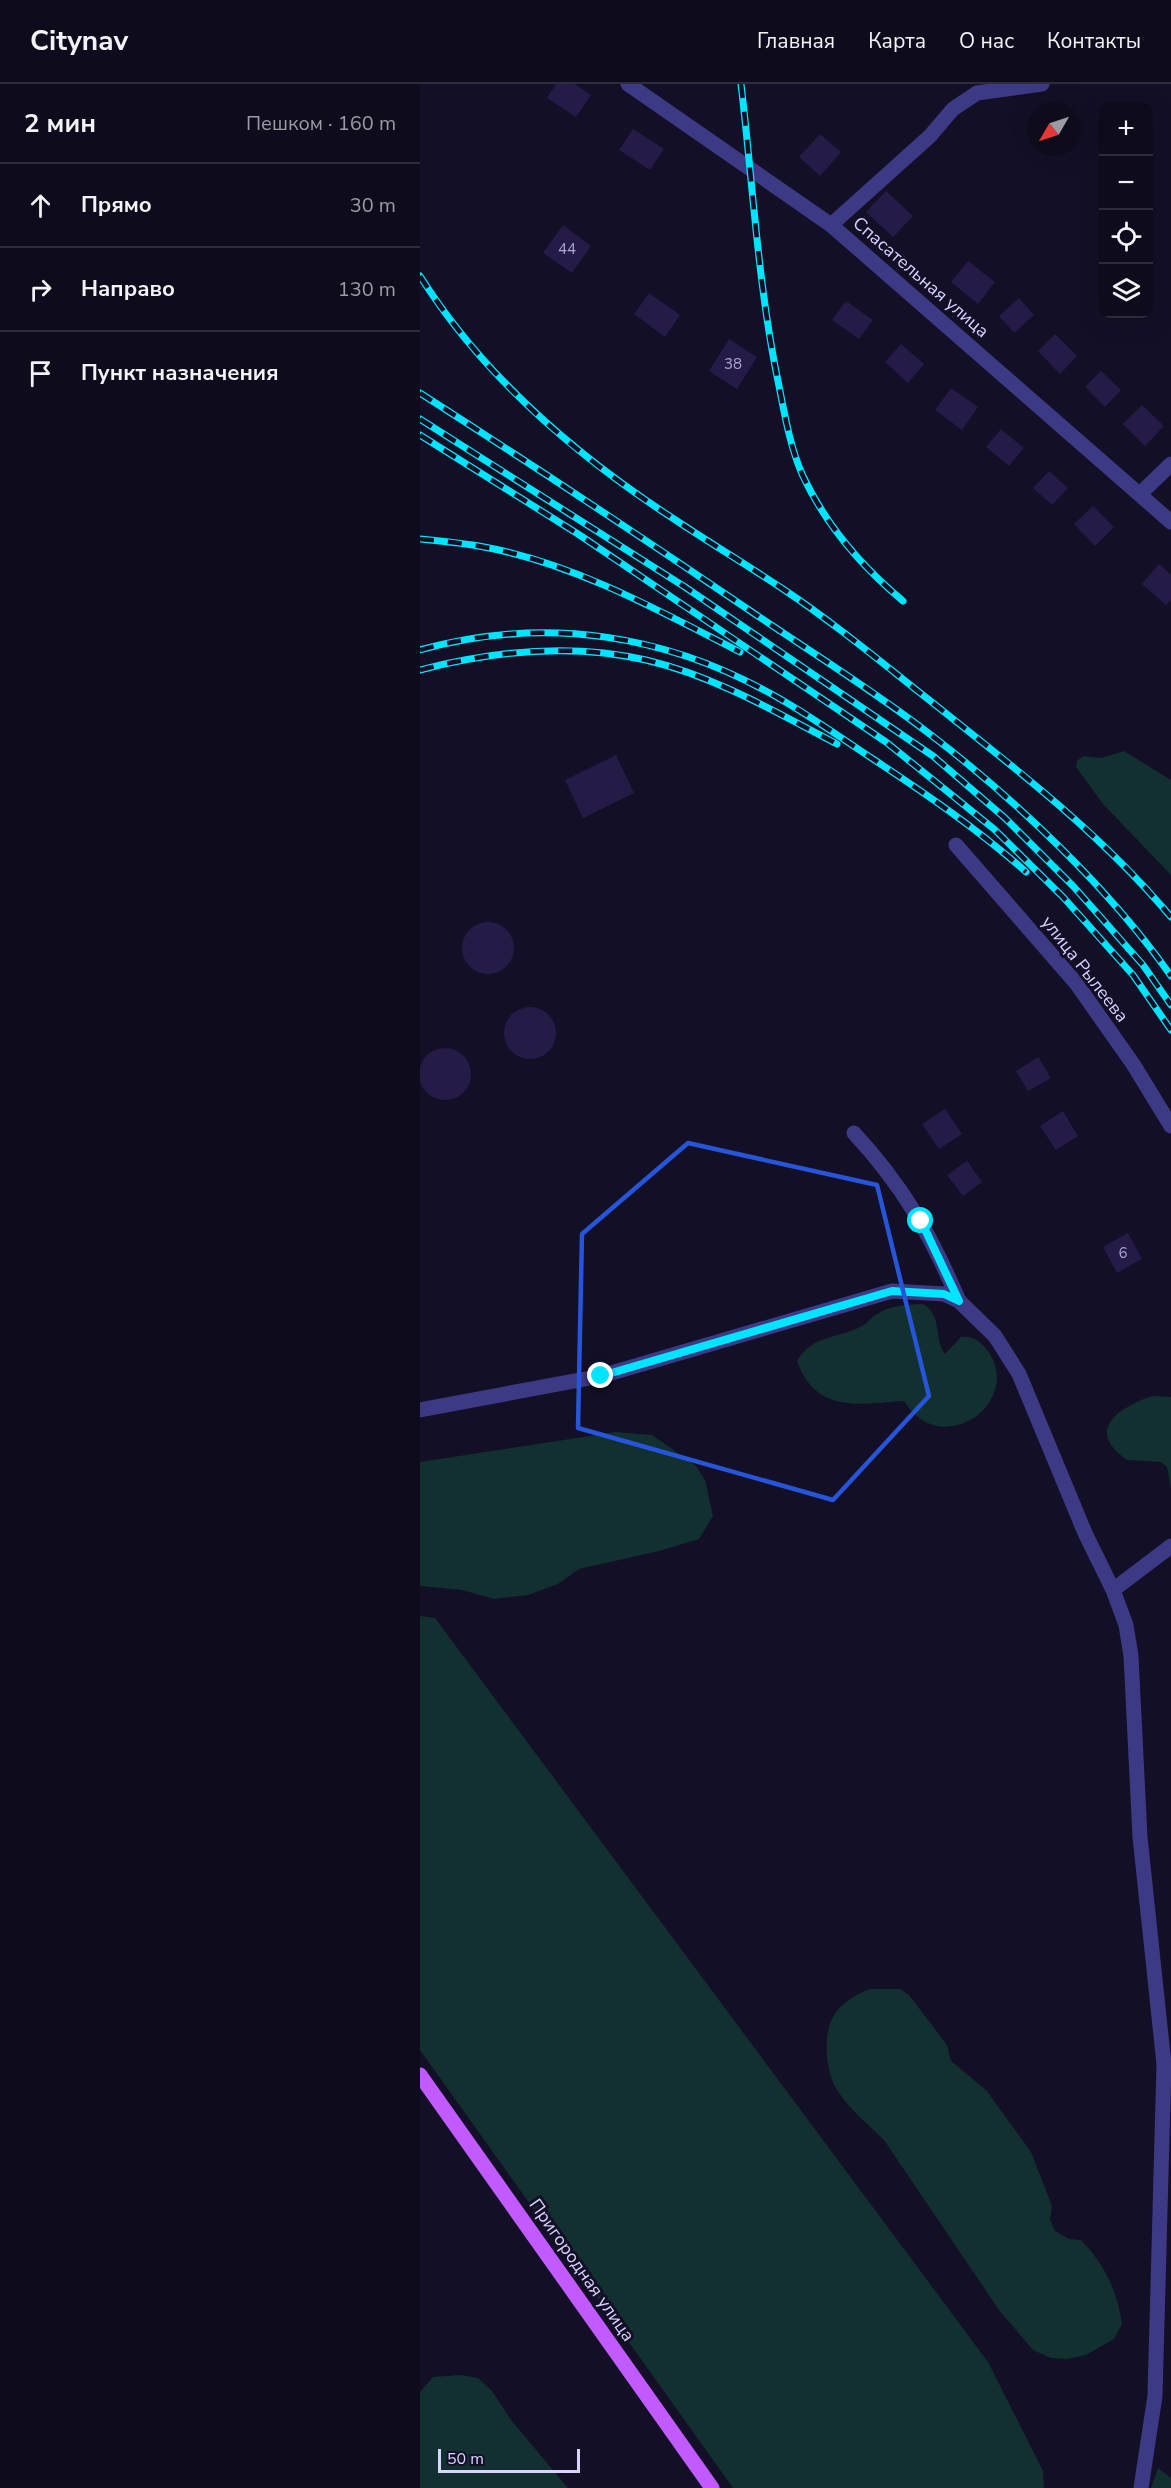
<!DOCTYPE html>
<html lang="ru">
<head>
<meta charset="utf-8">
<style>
	body { margin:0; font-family:"Nunito Sans",sans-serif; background:#171425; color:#f1f3f6 }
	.controls { position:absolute; right:18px; top:18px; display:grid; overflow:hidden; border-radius:12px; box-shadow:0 6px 24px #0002 }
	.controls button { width:54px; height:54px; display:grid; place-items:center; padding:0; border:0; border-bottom:2px solid #2e2b3b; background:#0e0b1c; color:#f1f3f6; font:30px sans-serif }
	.compass { position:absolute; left:607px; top:18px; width:54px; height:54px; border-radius:50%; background:#0e0b1c; box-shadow:0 6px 24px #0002; rotate:231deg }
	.scale { position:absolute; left:18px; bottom:15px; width:142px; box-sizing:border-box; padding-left:6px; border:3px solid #d9d4ff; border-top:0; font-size:16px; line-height:21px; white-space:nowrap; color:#d9d4ff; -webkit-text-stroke:4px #130f26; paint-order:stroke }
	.stop { position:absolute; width:18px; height:18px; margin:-14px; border:4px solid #00e5ff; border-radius:50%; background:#fff }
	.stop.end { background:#00e5ff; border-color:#fff; box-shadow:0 2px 6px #0008 }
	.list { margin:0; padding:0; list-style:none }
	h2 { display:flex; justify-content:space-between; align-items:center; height:78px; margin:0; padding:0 24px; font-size:26px }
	h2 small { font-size:20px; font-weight:400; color:#9b9ba3 }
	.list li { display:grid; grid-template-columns:39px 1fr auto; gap:18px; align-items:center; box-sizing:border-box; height:84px; padding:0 24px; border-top:2px solid #2e2b3b }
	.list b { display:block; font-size:22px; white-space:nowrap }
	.list em { font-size:20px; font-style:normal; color:#9b9ba3 }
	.icon { flex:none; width:33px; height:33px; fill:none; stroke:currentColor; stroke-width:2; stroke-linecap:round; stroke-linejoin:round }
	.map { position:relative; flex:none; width:751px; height:2404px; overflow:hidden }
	header { display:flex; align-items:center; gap:36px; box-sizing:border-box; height:84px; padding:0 30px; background:#0e0b1c; border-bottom:2px solid #2e2b3b }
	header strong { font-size:28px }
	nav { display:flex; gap:33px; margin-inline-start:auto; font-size:21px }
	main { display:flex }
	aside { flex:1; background:#0e0b1c }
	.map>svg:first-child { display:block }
</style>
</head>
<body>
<header>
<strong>Citynav</strong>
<nav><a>Главная</a><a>Карта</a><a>О нас</a><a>Контакты</a></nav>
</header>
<main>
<aside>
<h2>2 мин<small>Пешком · 160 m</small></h2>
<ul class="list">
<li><svg class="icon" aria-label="ahead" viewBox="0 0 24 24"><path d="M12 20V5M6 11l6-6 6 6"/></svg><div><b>Прямо</b></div><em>30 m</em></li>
<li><svg class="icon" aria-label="right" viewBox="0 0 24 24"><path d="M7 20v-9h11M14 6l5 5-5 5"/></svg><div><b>Направо</b></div><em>130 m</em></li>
<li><svg class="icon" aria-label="arrive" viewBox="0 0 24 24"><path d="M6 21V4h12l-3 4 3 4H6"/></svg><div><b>Пункт назначения</b></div></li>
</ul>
</aside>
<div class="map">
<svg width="751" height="2404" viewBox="0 0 751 2404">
	<rect width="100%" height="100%" fill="#130f26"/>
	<g fill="#12302f">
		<path d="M704 667 751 696V791L683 720 656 683 657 677 663 672 682 674Z"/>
		<path d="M503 1220C523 1232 513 1253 525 1270L541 1253C553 1251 561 1258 568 1267 604 1318 522 1378 484 1317 439 1320 396 1330 377 1277 393 1250 418 1255 442 1242 448 1239 451 1233 457 1230 470 1221 487 1221 503 1220Z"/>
		<path d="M732 1312 751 1313V1404L747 1383 741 1378 707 1376C664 1345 699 1324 732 1312Z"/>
		<path d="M196 1348 232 1351 276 1382 285 1396 293 1432 279 1455 239 1467 159 1485 138 1500 108 1511 74 1515 42 1506 0 1502V1378Z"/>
		<path d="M0 1532 15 1534 568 2278 623 2387 624 2404H313L0 1966Z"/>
		<path d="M450 1905H480L489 1911 527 1961 531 1977 566 2006 611 2068 632 2122 630 2136 635 2147 649 2155 661 2156C685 2181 697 2206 702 2240L694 2255 666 2271 647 2275 631 2274 613 2266 579 2226 464 2056C449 2041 431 2027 419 2009 406 1992 402 1952 413 1933 420 1919 437 1910 450 1905Z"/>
		<path d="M40 2291 58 2294 72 2307 91 2336 148 2404H0V2308L13 2293Z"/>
		<path d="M738 2384 751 2394V2404H731Z"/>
	</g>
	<g fill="#241b47">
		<path d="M136 0H155L171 11 156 33 127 14Z"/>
		<path d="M213 45 244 65 230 86 199 66Z"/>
		<path d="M400 50 421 68 400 92 379 73Z"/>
		<path d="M466 107 493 132 473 153 446 128Z"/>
		<path d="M143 141 171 162 152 189 123 169Z"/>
		<path d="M548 177 575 198 558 220 531 198Z"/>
		<path d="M229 209 260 231 245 253 214 230Z"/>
		<path d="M599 214 614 231 594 249 579 232Z"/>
		<path d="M426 217 453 236 439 255 412 236Z"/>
		<path d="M635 250 657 272 640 290 618 267Z"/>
		<path d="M309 255 337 273 317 305 289 287Z"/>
		<path d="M481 260 504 280 488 299 465 278Z"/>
		<path d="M681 287 701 306 685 323 665 303Z"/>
		<path d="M531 304 558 323 542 346 515 326Z"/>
		<path d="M722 321 744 342 725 362 703 340Z"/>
		<path d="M581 345 604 364 589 382 566 363Z"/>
		<path d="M629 387 648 404 632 421 613 404Z"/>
		<path d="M673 422 694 443 675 462 654 440Z"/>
		<path d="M739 480 751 491V516L746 521 722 500Z"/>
		<path d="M196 671 214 709 163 734 145 696Z"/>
		<circle cx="68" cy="864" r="26"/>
		<circle cx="110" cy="949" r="26"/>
		<circle cx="25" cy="990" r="26"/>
		<path d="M618 973 631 994 608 1007 596 987Z"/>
		<path d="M525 1025 542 1050 519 1065 502 1040Z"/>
		<path d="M643 1027 658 1052 636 1066 620 1042Z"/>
		<path d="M547 1077 562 1098 543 1112 527 1091Z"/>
		<path d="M708 1149 722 1175 697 1189 683 1163Z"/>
	</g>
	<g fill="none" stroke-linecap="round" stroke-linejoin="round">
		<g stroke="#3d3a85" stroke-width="15">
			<path d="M208 0 411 141 751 438"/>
			<path d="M411 141 510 52 533 25 557 9 622 0"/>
			<path d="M720 410 751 380"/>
			<path d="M536 761 656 899 713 980 751 1042"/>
			<path d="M434 1049C483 1102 511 1151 539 1217"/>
			<path d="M0 1326 181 1292 472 1207 524 1210 539 1217 575 1252 599 1290 665 1449 693 1506 706 1541 711 1572 720 1753 744 1980 735 2312 721 2404"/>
			<path d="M693 1506 751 1462"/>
		</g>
		<path stroke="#c25bff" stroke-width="15" d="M0 1991 292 2404"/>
		<defs>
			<g id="rail">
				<path d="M321 0C333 101 338 203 359 302 365 332 370 362 382 390 405 440 441 482 483 517"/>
				<path d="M0 192C63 292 155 371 254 435 290 459 327 481 363 505 417 541 467 583 518 623 600 688 683 752 751 833"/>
				<path d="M0 309C111 380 220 452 329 526 389 567 453 606 511 651 596 716 690 805 751 892"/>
				<path d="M0 335 265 503 513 672 585 734 654 803 723 881 751 921"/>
				<path d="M0 351 158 450 466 658 574 745 643 813 713 891 751 946"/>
				<path d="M0 455C21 457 43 459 64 463 153 479 240 527 320 568"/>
				<path d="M0 566C126 531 249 550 362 616 393 634 423 655 453 675 506 710 559 746 606 788"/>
				<path d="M0 586C73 567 151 559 226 576 294 592 356 628 417 660"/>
			</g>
		</defs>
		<use href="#rail" stroke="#00e5ff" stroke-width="7"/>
		<use href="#rail" stroke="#130f26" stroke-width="4.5" stroke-dasharray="14" stroke-linecap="butt"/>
	</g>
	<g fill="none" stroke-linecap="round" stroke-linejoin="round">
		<path stroke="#00e5ff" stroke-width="8" d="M181 1292 472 1207 524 1210 539 1217 501 1137"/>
	</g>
	<path fill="none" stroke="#2655da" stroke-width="4.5" stroke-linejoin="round" d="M268 1059 457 1101 509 1312 413 1416 158 1344 162 1150Z"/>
	<g text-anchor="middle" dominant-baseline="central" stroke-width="6" stroke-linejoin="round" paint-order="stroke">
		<g font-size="15" fill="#aca6d1">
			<text x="147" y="165">44</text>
			<text x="313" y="280">38</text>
			<text x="703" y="1169">6</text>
		</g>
		<g font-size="18" fill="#d9d4ff" stroke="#130f26">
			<text transform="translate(501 193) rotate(41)">Спасательная улица</text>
			<text transform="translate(665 885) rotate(52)">улица Рылеева</text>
			<text transform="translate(162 2186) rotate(55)">Пригородная улица</text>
		</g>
	</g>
</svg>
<div class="controls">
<button>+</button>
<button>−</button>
<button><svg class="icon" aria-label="locate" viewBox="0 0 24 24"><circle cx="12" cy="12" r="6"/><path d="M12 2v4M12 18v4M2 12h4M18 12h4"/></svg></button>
<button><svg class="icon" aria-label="layers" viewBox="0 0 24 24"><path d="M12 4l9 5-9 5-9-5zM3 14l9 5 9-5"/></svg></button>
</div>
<svg class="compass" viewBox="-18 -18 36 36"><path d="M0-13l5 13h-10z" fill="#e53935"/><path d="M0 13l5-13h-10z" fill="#9b9ba3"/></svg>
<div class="scale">50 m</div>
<div class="stop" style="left:501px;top:1137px"></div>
<div class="stop end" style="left:181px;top:1292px"></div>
</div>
</main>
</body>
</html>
